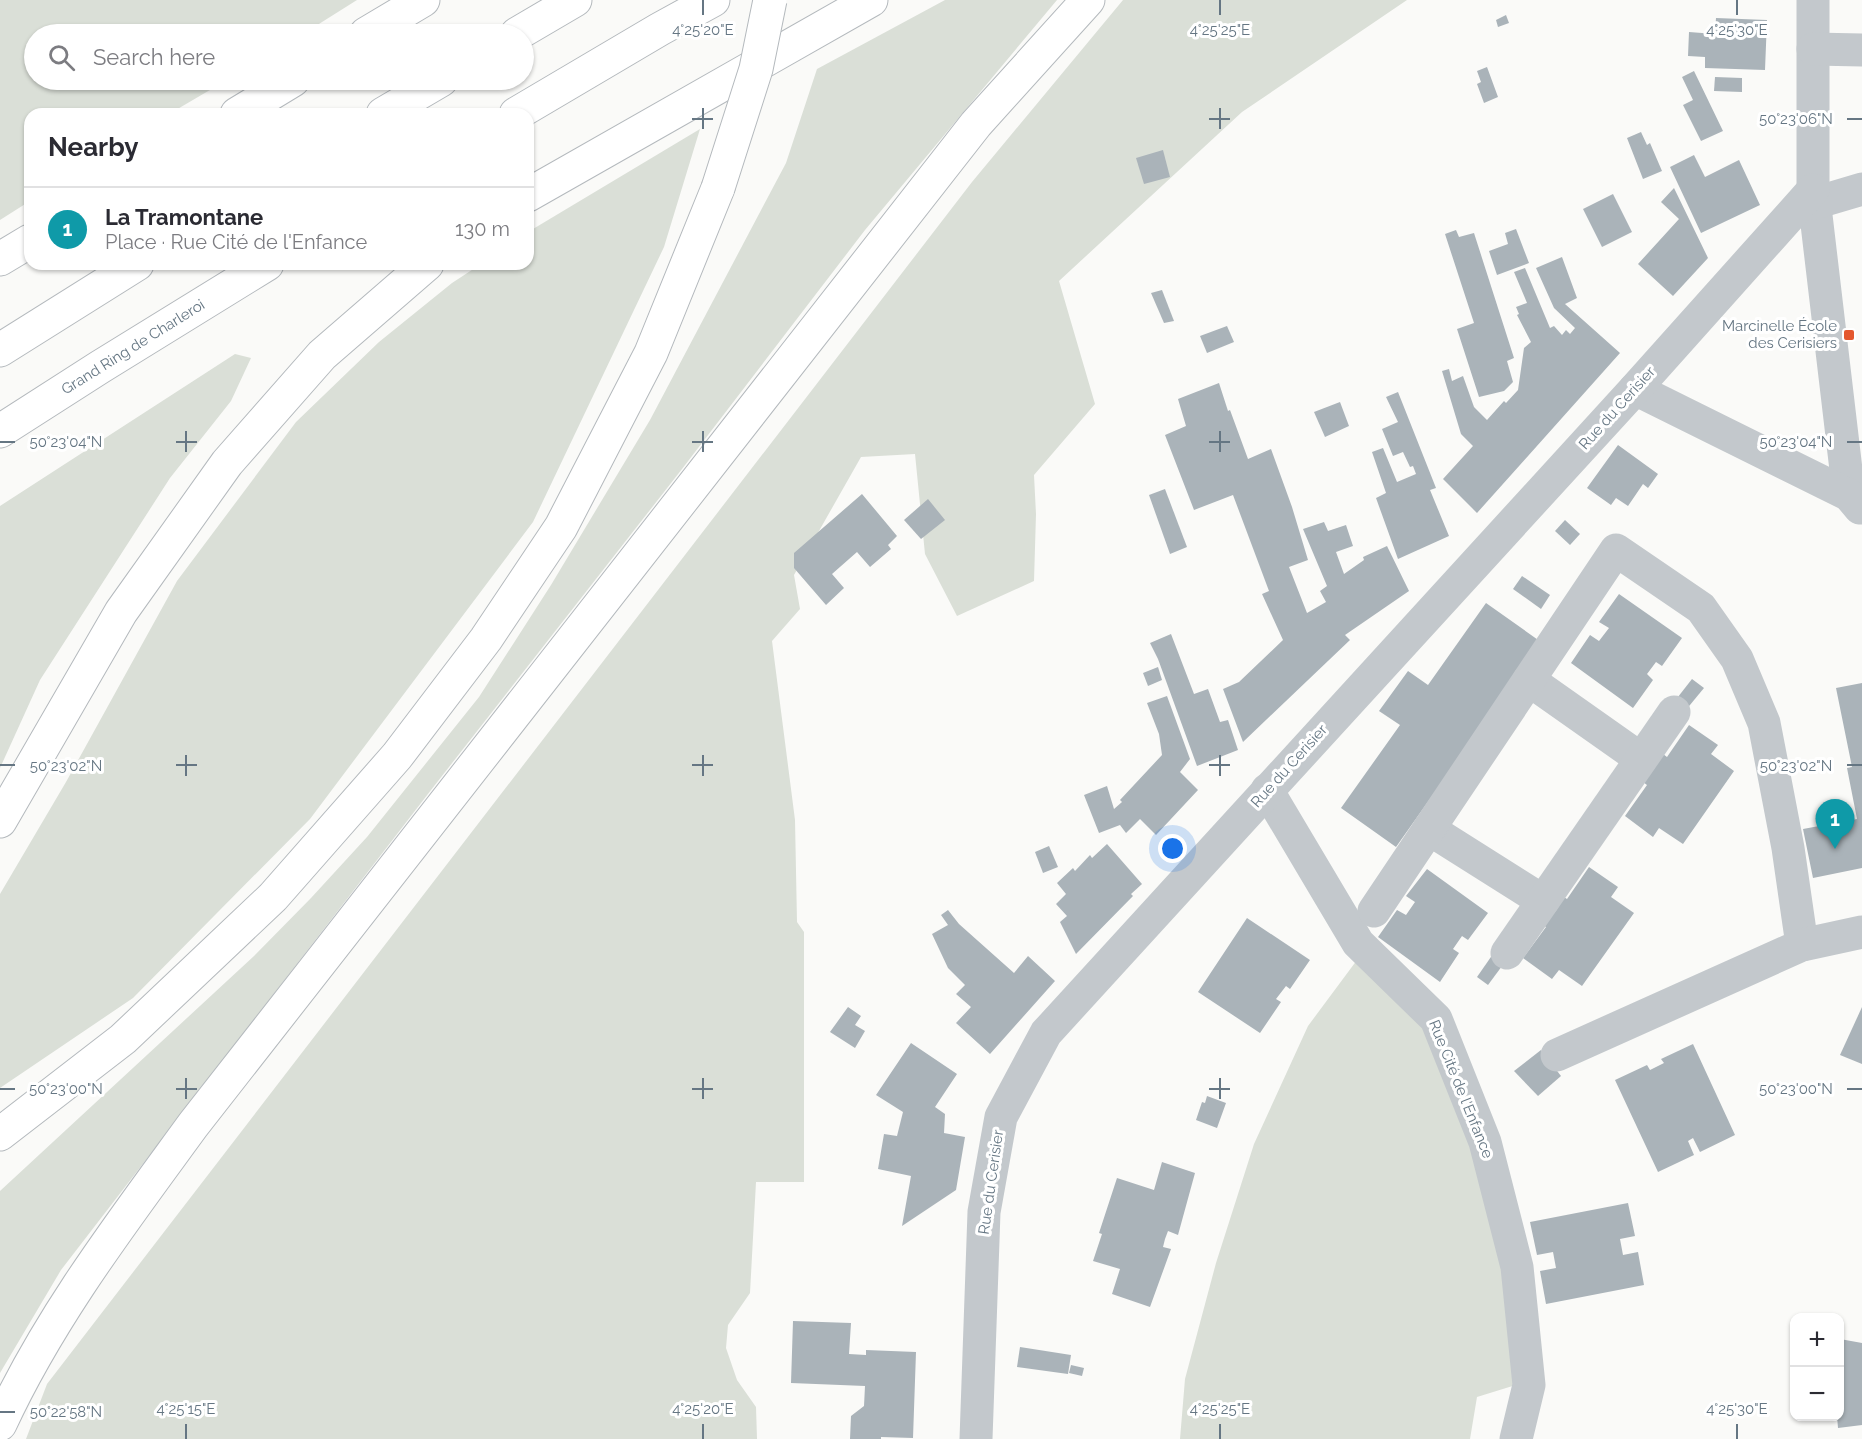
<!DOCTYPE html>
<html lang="en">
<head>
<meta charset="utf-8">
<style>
	body { margin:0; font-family:Raleway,sans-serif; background:#f7f7f7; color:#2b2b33 }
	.controls { position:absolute; right:18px; bottom:18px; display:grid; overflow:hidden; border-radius:12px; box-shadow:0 2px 4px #0004 }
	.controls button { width:54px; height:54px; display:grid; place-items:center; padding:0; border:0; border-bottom:2px solid #e1e1e2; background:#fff; color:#2b2b33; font:30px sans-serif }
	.you { position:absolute; left:1173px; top:849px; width:21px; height:21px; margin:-15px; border:4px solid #fff; border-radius:50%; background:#1a73e8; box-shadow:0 0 0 9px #1a73e833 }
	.badge { display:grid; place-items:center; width:39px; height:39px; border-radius:50%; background:#e4572e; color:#fff; font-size:20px; font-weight:700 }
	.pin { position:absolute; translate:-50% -50px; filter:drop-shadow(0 2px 3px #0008) }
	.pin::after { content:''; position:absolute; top:32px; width:21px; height:18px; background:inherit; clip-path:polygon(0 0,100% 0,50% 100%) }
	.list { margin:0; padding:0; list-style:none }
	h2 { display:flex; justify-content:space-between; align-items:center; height:78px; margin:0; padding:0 24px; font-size:26px }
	h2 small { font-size:20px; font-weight:400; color:#7c7c81 }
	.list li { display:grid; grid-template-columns:39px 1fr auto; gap:18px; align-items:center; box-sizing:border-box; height:84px; padding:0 24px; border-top:2px solid #e1e1e2 }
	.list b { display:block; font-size:22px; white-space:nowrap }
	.list p { margin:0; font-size:20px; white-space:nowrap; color:#7c7c81 }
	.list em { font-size:20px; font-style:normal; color:#7c7c81 }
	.icon { flex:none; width:33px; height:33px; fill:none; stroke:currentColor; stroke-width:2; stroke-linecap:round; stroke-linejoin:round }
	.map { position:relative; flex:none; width:1862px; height:1439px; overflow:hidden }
	.search { position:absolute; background:#fff; box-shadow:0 2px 4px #0004; left:24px; top:24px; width:510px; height:66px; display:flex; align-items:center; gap:15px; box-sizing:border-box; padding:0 21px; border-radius:33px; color:#7c7c81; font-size:22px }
	.panel { position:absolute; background:#fff; box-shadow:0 2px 4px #0004; left:24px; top:108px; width:510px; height:162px; border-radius:18px }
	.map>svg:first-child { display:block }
</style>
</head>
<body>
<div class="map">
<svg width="1862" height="1439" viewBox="0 0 1862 1439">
	<rect width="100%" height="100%" fill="#fafaf8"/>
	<g fill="#dadfd7">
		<path d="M0 0H357L303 34H34V80H227L169 114H30V201L0 220Z"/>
		<path d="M945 0H1057L865 230 682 469 431 790 61 1270 0 1373V1191L254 956 311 898 367 837 479 697 551 585 650 420 786 163 817 69Z"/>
		<path d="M1123 0H1407L1242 112 1059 281 1095 404 1034 475 1036 514 1034 581 957 616 925 554 915 454 861 457 794 575 800 609 772 641 795 820 797 922 804 932V1182H756L750 1293 728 1325 726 1348 737 1380 756 1407 757 1439H26L47 1384 972 182Z"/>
		<path d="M700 129 664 247 533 522 310 819 133 998 0 1088V894L66 782 177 581 296 422 379 342 452 283 481 264H528V232Z"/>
		<path d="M235 354 251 358 231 401 170 478 40 680 0 768V506Z"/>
		<path d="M1357 960 1430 1029 1475 1139 1506 1267 1519 1384 1477 1397 1470 1439H1180L1185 1379 1216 1263 1254 1144 1308 1026Z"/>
	</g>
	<g fill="#aab3b9">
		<path d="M1506 15 1509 23 1498 27 1496 20Z"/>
		<path d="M1716 18 1767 20 1765 70 1705 68V57L1688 56 1689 32 1715 34Z"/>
		<path d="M1487 67 1498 97 1484 103 1477 84 1481 82 1477 71Z"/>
		<path d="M1694 71 1723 131 1701 141 1683 105 1693 100 1682 77Z"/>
		<path d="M1715 77 1742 78V92L1714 91Z"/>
		<path d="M1641 132 1647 145 1650 143 1662 171 1643 179 1627 138Z"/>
		<path d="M1163 150 1170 177 1144 184 1136 158Z"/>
		<path d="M1694 155 1705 177 1739 160 1760 205 1701 233 1670 167Z"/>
		<path d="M1674 188 1708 258 1673 296 1638 264 1679 219 1661 202Z"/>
		<path d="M1613 194 1632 232 1602 247 1583 209Z"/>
		<path d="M1516 229 1529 263 1497 275 1489 251 1508 244 1505 233Z"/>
		<path d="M1456 230 1459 237 1474 233 1514 358 1507 361 1513 382 1504 391 1479 397 1457 329 1474 323 1445 234Z"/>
		<path d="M1562 257 1577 298 1565 304 1620 353 1477 513 1443 479 1473 446 1461 434 1442 371 1449 369 1452 381 1463 376 1474 407 1487 420 1504 401 1506 403 1518 390 1524 348 1531 342 1517 315 1519 314 1516 307 1527 303 1514 272 1525 268 1550 328 1554 326 1562 335 1566 330 1570 334 1575 328 1554 308 1536 268Z"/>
		<path d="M1162 290 1174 321 1164 323 1151 293Z"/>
		<path d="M1227 326 1234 342 1207 353 1200 336Z"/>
		<path d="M1219 383 1228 411 1230 410 1248 459 1271 449 1292 507 1308 560 1289 567 1307 613 1326 602 1320 591 1327 586 1303 529 1324 522 1328 531 1346 525 1353 546 1336 552 1344 574 1364 560 1363 557 1387 546 1409 591 1345 635 1350 640 1243 742 1223 689 1239 682 1283 640 1262 594 1269 591 1233 495 1194 510 1165 435 1186 426 1178 399Z"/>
		<path d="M1398 392 1436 488 1430 490 1449 536 1398 559 1376 498 1386 493 1372 452 1383 448 1397 482 1416 474 1413 466 1410 467 1403 452 1393 456 1382 429 1398 422 1386 397Z"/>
		<path d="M1340 402 1349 426 1325 437 1314 412Z"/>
		<path d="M1618 445 1658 474 1648 488 1643 484 1628 506 1616 498 1611 505 1587 488Z"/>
		<path d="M1165 489 1187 547 1170 554 1149 495Z"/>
		<path d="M862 494 897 536 888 545 891 549 870 567 857 552 832 574 844 588 826 605 794 568V553Z"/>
		<path d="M928 499 945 520 921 539 904 520Z"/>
		<path d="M1565 520 1580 534 1570 545 1555 531Z"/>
		<path d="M1522 576 1550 595 1541 609 1513 589Z"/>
		<path d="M1619 594 1682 638 1662 666 1656 662 1647 674 1653 680 1633 708 1571 663 1590 635 1599 641 1609 628 1599 622Z"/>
		<path d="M1486 603 1541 642 1396 847 1341 808 1400 725 1379 711 1408 671 1428 685Z"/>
		<path d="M1171 634 1194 694 1208 689 1220 722 1228 720 1238 750 1197 766 1158 659 1150 643Z"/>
		<path d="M1158 667 1162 680 1148 686 1143 673Z"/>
		<path d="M1692 679 1704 688 1685 711 1674 702Z"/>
		<path d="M1862 683V868L1813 878 1803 829 1857 819 1847 768 1852 767 1836 688Z"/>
		<path d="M1167 696 1190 759 1180 772 1198 790 1156 835 1140 819 1126 833 1120 825 1099 833 1084 795 1107 786 1114 809 1122 802 1120 800 1162 755 1159 734 1147 703Z"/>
		<path d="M1689 725 1718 745 1711 754 1734 771 1683 844 1659 828 1653 837 1625 816 1647 785 1639 779 1659 751 1667 757Z"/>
		<path d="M1107 844 1142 884 1131 894 1133 896 1076 954 1060 922 1067 916 1056 904 1066 894 1057 883 1073 868 1075 871 1090 855 1092 858Z"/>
		<path d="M1049 846 1058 867 1043 873 1035 852Z"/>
		<path d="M1589 867 1618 887 1611 897 1634 913 1582 986 1559 970 1552 979 1523 958 1546 927 1538 922 1558 893 1567 899Z"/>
		<path d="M1427 869 1488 913 1468 940 1462 936 1453 949 1459 953 1440 982 1378 937 1397 910 1406 915 1415 902 1406 896Z"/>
		<path d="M948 910 959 924 1014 973 1028 956 1055 981 990 1054 956 1023 971 1007 956 994 965 985 948 968 932 934 948 925 941 915Z"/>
		<path d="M1247 918 1310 960 1290 989 1286 986 1276 999 1281 1002 1260 1033 1198 992Z"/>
		<path d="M1493 954 1505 962 1488 985 1477 977Z"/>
		<path d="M848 1007 861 1016 855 1025 865 1031 855 1048 830 1032Z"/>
		<path d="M1862 1007V1064L1840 1055Z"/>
		<path d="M911 1043 957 1074 935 1107 945 1114 944 1133 965 1137 956 1190 902 1226 911 1176 878 1169 884 1134 897 1136 903 1112 876 1095Z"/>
		<path d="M1693 1044 1735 1135 1700 1152 1693 1138 1688 1141 1694 1155 1658 1172 1615 1080 1647 1065 1650 1070 1664 1063 1661 1059Z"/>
		<path d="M1541 1050 1561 1076 1538 1096 1514 1071Z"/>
		<path d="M1207 1096 1226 1103 1217 1128 1196 1120 1202 1102 1205 1103Z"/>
		<path d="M1162 1162 1195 1173 1178 1235 1168 1231 1165 1239 1163 1247 1171 1249 1150 1307 1112 1294 1120 1269 1093 1261 1102 1234 1099 1233 1117 1178 1154 1190Z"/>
		<path d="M1628 1203 1635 1236 1620 1239 1623 1255 1638 1252 1644 1285 1546 1304 1540 1271 1556 1268 1553 1252 1537 1255 1530 1222Z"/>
		<path d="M793 1321 851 1323 849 1354 866 1355V1350L916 1352 913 1438 881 1437V1439H850L851 1416 864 1406 865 1386 791 1383Z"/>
		<path d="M1840 1339 1862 1343V1425L1838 1428 1837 1416H1840Z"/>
		<path d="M1020 1347 1071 1355 1068 1374 1017 1367Z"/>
		<path d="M1071 1365 1084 1368 1082 1376 1069 1373Z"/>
	</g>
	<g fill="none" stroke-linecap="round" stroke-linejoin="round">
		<defs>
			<g id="highway">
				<path d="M366 34 423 0"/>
				<path d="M517 34 575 0"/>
				<path d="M237 114 293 80"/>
				<path d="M383 114 441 80"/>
				<path d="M516 114 660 29 713 0"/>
				<path d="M528 195 871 0"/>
				<path d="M0 259 30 241"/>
				<path d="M0 350 137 264"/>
				<path d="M0 431 100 367 267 264"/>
				<path d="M0 821 121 612 227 463 322 355 427 264"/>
				<path d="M0 1134 123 1039 217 950 273 897 397 756 486 639 561 527 651 353 718 188"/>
				<path d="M0 1424C50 1316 123 1221 193 1125L976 124 1088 0"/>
			</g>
		</defs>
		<use href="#highway" stroke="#b4b9bd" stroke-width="35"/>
		<g stroke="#c3c8cc" stroke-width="33">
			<path d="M1813 0V190L1849 495"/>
			<path d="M1813 49 1862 50"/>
			<path d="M1815 203 1862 189"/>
			<path d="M1635 389 1849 495 1860 508"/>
			<path d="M1529 680 1641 759"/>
			<path d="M1267 790 1358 943 1436 1019 1485 1142 1517 1267 1529 1385 1516 1439"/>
			<path d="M1429 829 1543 901"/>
			<path d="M1374 911 1616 550 1701 608 1737 659 1764 723 1788 848 1802 945"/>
			<path d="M1507 953 1674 712"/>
			<path d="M1557 1055 1802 945 1862 932"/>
			<path d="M976 1439 984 1212 1001 1117 1046 1033 1635 389 1813 190"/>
		</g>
		<use href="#highway" stroke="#fff" stroke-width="33"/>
		<defs>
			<path id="highway-bridge" d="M718 188 756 69 770 0"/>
		</defs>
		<use href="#highway-bridge" stroke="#b4b9bd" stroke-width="35" stroke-linecap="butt"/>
		<use href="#highway-bridge" stroke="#fff" stroke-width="33"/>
	</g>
	<path fill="none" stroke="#657683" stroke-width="2" d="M703 0V15M1220 0V15M1737 0V15M703 108V129M1220 108V129M692 119H713M1209 119H1230M1847 119H1862M186 431V452M703 431V452M1220 431V452M0 442H15M176 442H197M692 442H713M1209 442H1230M1847 442H1862M186 755V776M703 755V776M1220 755V776M0 765H15M176 765H197M692 765H713M1209 765H1230M1847 765H1862M186 1078V1099M703 1078V1099M1220 1078V1099M0 1089H15M176 1089H197M692 1089H713M1209 1089H1230M1847 1089H1862M0 1412H15M186 1424V1439M703 1424V1439M1220 1424V1439M1737 1424V1439"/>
	<rect fill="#e4572e" stroke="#fff" stroke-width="2" x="1843" y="329" width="12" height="12" rx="3"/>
	<g text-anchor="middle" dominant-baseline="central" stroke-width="6" stroke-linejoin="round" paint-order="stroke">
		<g font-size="15" fill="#657683" stroke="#fff" text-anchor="end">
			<text x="1837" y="326">Marcinelle École<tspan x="1837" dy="17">des Cerisiers</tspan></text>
		</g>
		<g font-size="15" fill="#657683" stroke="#fff">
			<text transform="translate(133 347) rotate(-32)">Grand Ring de Charleroi</text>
			<text transform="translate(1617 408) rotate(-48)">Rue du Cerisier</text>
			<text transform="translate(1289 766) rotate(-48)">Rue du Cerisier</text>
			<text transform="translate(1461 1089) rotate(68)">Rue Cité de l'Enfance</text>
			<text transform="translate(991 1182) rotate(-82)">Rue du Cerisier</text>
		</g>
	</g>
	<g font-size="15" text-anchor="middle" fill="#657683" stroke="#fff" stroke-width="6" stroke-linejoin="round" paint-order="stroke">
		<text x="703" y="35">4°25'20"E</text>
		<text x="1220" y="35">4°25'25"E</text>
		<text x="1737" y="35">4°25'30"E</text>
		<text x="1796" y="124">50°23'06"N</text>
		<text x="66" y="447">50°23'04"N</text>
		<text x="1796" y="447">50°23'04"N</text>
		<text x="66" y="771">50°23'02"N</text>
		<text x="1796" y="771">50°23'02"N</text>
		<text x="66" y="1094">50°23'00"N</text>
		<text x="1796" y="1094">50°23'00"N</text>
		<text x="186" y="1414">4°25'15"E</text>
		<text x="703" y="1414">4°25'20"E</text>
		<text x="1220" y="1414">4°25'25"E</text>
		<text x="1737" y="1414">4°25'30"E</text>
		<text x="66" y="1417">50°22'58"N</text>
	</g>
</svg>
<div class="controls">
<button>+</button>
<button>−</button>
</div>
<div class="you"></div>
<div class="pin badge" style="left:1835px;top:849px;background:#0f9aa8">1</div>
<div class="search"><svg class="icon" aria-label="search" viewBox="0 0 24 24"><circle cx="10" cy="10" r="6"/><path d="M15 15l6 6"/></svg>Search here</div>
<section class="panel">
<h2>Nearby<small></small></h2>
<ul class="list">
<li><span class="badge" style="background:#0f9aa8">1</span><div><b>La Tramontane</b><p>Place · Rue Cité de l'Enfance</p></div><em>130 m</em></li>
</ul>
</section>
</div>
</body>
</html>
